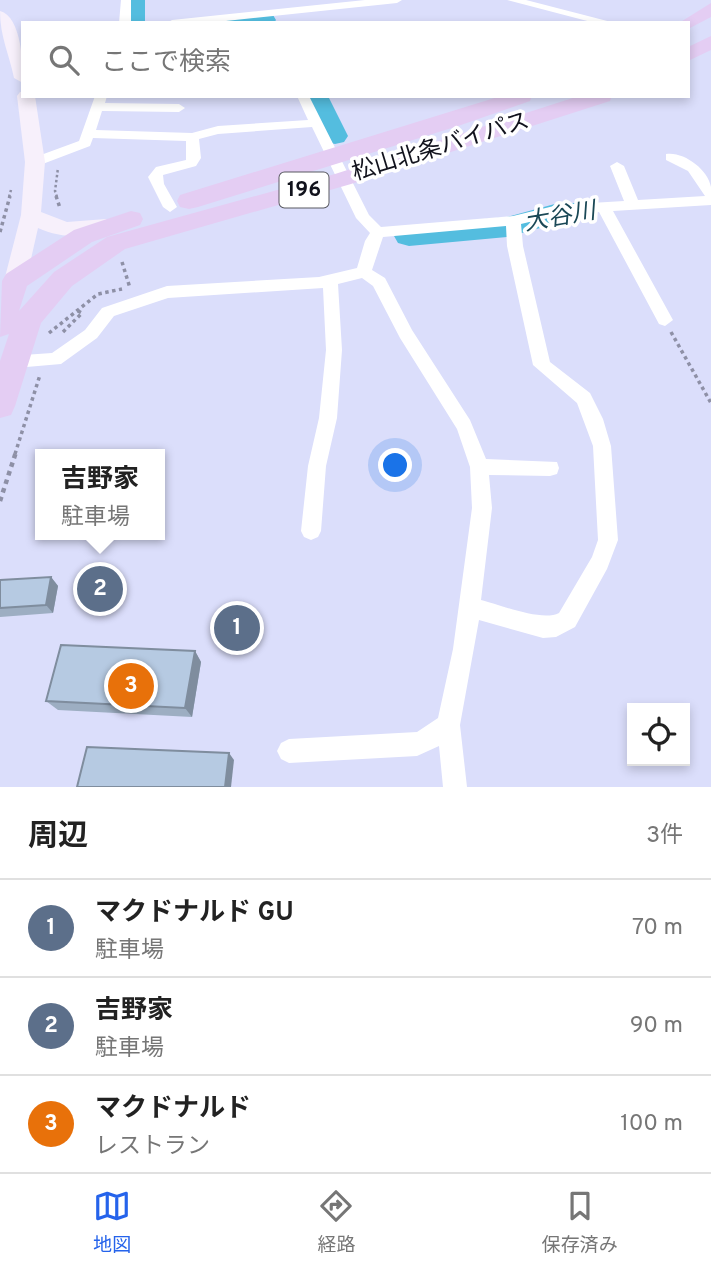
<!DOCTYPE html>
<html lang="ja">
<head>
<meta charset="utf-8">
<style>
	body { margin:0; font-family:Overpass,"Noto Sans JP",sans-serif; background:#f2f2f2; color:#222 }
	.controls { position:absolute; right:21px; bottom:21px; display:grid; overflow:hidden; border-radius:0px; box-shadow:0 4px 10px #0003 }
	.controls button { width:63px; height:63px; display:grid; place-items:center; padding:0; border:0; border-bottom:2px solid #e0e0e0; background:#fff; color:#222; font:35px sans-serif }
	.you { position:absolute; left:396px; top:466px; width:24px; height:24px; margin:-18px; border:5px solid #fff; border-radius:50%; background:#1a73e8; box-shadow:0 0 0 10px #1a73e833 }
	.badge { display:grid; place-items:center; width:46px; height:46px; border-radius:50%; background:#2563eb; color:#fff; font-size:23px; font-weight:700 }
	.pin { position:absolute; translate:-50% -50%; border:4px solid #fff; box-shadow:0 2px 7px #0006 }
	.popup { position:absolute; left:35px; top:449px; width:130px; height:91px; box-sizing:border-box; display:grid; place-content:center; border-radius:0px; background:#fff; filter:drop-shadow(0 2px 5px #0005); font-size:23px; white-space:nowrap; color:#767676 }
	.popup b { font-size:26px; color:#222 }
	.popup::after { content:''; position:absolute; left:50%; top:100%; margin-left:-14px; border:14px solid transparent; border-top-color:#fff }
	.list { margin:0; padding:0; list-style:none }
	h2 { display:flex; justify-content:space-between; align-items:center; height:91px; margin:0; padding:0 28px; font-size:30px }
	h2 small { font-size:23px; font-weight:400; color:#767676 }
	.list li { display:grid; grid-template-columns:46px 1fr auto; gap:21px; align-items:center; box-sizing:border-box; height:98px; padding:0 28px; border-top:2px solid #e0e0e0 }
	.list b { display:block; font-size:26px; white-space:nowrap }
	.list p { margin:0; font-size:23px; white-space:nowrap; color:#767676 }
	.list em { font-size:23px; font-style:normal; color:#767676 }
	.icon { flex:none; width:38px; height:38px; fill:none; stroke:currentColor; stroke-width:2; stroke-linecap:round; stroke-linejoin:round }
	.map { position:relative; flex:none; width:711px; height:787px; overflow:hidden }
	.search { position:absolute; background:#fff; box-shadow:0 4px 10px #0003; left:21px; right:21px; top:21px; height:77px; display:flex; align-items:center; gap:18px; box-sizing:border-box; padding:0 24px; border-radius:0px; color:#767676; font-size:26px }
	.sheet { height:385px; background:#fff }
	nav { display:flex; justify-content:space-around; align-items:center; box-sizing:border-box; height:98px; border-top:2px solid #e0e0e0; background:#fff; font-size:19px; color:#767676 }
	nav a { display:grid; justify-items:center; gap:4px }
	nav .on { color:#2563eb }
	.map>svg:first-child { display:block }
</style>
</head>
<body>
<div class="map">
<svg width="711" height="787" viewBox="0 0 711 787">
	<rect width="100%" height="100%" fill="#dbdefb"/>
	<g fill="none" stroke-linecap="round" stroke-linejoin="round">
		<g fill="#54bddf" fill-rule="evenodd">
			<rect x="123" y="0" width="22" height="23"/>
			<path d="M265 13 273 15 276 20 274 23H225L228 18Z"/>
			<path d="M303 96H328L348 136 344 142 335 144 326 142Z"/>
			<path d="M562 202 592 205 596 212 592 219 562 222 507 237 409 246 398 243 394 236 398 229 409 226 507 217Z"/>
		</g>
		<g stroke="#8e90a6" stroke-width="2.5" stroke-dasharray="2.5 2.5" stroke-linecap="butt">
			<path d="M9 197 11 190"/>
			<path d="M57 197 55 191 58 168"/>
		</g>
		<g stroke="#8e90a6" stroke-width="3.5" stroke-dasharray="3.5 3.5" stroke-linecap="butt">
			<path d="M56 196 60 208"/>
			<path d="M0 232 10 196"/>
			<path d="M122 262 130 288"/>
			<path d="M63 332 82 313 76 310"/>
			<path d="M671 332 711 403"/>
			<path d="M49 333 98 294 122 289"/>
			<path d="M15 454 40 375"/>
		</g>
		<path stroke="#8e90a6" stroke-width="4.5" stroke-dasharray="4.5 4.5" stroke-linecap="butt" d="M0 501 16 452"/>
		<g fill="#fff" fill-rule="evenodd">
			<path d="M121 0H131V23H119Z"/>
			<path d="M365 0H402L397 3 207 23H167L172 20Z"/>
			<path d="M507 0H526L615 23H595Z"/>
			<path d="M95 96H107L105 103 179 104 185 108 179 112 102 111 96 130 192 133 218 126 308 120 297 96H309L369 215 381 227 513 216 558 205 624 201 610 166 617 162 624 166 638 200 705 196 688 171 666 160V154C683 151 708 169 711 187 711 192 711 199 711 205L613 211 673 320 665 326 659 324 599 212 558 215 521 224 523 246 550 362 590 393 603 419 611 446 618 540 607 569 575 627 556 637 543 638 479 620 460 725 467 787H443L439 746 417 756 289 763 281 759 277 751 281 743 289 739 417 732 438 718 453 649 472 508 470 467 457 429 400 338 373 286 362 278 338 284 342 350 337 418 326 466 321 531 318 537 311 540 304 537 301 531 308 466 319 418 326 350 323 288 168 298 114 316 97 338 61 364 15 368 9 366 7 361 9 356 52 353 85 330 102 308 167 286 319 277 357 268 365 241 370 233 356 218 312 127 218 134 199 139 201 158 196 166 163 175 164 184 177 207 170 212 163 207 148 177 156 167 186 160V141L93 138 90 146 40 165H30V159L79 141ZM506 226 507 246 533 365 577 403 593 446 598 540 592 557 559 613C542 622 501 605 481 600L492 508 489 475 550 476 557 474 559 468 557 462 486 459 470 420 412 330 385 278 372 270 383 237Z"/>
		</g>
		<g fill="#f7f0fb" fill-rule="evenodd">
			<path d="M0 11C22 17 23 65 23 83L14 78C9 53 0 37 0 11Z"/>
			<path d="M20 92H23V96H35L45 162 41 212 67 222 106 219 113 221 116 226 113 231C89 238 62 239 38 228L26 281 23 287 15 289 7 287 4 281 21 215 25 162 17 96Z"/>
		</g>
		<g fill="#e4cdf3" fill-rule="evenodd">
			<path d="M711 3V17L688 29V23H679Z"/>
			<path d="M711 36V50L688 61V47Z"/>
			<path d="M501 96H532L530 101 458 126 198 207 189 209 180 207 177 201 180 195Z"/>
			<path d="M579 96H612L610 101 351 184 125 249 72 286 41 323 15 406 11 415 0 418V361L9 334 0 337 2 281 6 274 74 230 131 211 140 213 143 219 140 225 92 242 27 286 19 311 54 272 107 237 335 174Z"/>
		</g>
	</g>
	<g fill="#9daec2">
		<path d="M51 577 58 586 53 613 0 617V580Z"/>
		<path d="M195 651 201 662 192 717 58 710 46 701Z"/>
	</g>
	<g fill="#7f8d9e">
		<path d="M51 577 58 586 53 613 46 605Z"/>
		<path d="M195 651 201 662 192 717 185 708Z"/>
		<path d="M229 753 234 760 231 787H225Z"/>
	</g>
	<g fill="#b6cae2" stroke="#7f8d9e" stroke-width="2">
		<path d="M51 577 46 605 0 608V580Z"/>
		<path d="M61 645 195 651 185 708 46 701Z"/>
		<path d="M87 747 229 753 225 787H77Z"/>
	</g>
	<g text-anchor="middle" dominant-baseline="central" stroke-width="7" stroke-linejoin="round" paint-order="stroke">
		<rect fill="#fff" stroke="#585960" stroke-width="2" x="279.5" y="172.5" width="49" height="35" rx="5"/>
		<g font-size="21" font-weight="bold" fill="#11121c">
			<text x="304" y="190">196</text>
		</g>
		<g font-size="23" fill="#11121c" stroke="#fff">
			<text transform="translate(441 148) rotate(-17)">松山北条バイパス</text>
		</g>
		<g font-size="24" font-style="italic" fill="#1a4856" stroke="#fff">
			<text transform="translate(560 218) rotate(-10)">大谷川</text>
		</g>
	</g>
</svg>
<div class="controls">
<button><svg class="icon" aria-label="locate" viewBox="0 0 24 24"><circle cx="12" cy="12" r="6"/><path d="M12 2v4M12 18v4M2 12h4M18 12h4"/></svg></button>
</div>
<div class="you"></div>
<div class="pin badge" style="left:237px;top:628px;background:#5c6f8a">1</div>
<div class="pin badge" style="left:100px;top:589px;background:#5c6f8a">2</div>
<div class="popup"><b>吉野家</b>駐車場</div>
<div class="pin badge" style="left:131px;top:686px;background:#e8710a">3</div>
<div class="search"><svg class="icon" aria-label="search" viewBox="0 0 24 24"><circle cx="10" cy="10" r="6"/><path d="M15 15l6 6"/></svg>ここで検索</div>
</div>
<section class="sheet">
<h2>周辺<small>3件</small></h2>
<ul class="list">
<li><span class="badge" style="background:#5c6f8a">1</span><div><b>マクドナルド GU</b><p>駐車場</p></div><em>70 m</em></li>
<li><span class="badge" style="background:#5c6f8a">2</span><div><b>吉野家</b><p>駐車場</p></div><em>90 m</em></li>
<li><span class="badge" style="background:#e8710a">3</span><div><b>マクドナルド</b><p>レストラン</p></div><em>100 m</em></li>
</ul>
</section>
<nav>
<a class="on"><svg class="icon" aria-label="map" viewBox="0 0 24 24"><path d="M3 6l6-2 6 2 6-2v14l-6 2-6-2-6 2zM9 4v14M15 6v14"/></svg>地図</a>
<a><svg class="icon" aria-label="directions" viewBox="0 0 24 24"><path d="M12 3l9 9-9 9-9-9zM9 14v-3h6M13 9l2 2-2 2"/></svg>経路</a>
<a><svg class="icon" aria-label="saved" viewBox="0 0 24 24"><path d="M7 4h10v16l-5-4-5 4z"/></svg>保存済み</a>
</nav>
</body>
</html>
